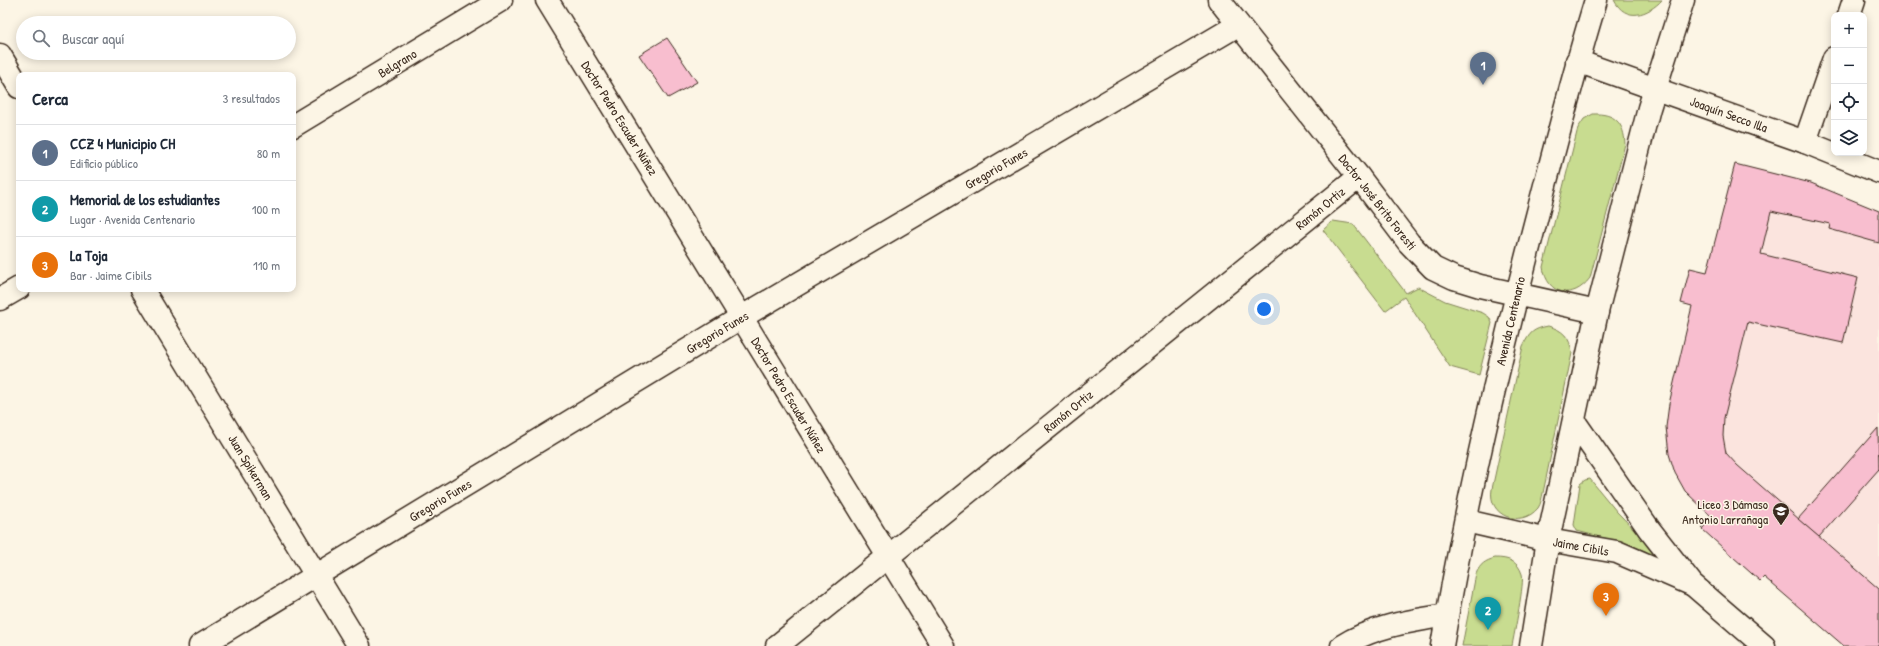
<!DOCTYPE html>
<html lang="es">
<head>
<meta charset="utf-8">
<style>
	body { margin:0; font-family:"Patrick Hand",sans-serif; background:#f6f6f7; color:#1f2937 }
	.controls { position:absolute; right:12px; top:12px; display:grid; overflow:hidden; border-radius:8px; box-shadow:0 2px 10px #0003 }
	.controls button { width:36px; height:36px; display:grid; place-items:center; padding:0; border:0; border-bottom:1px solid #e0e1e3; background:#fff; color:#1f2937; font:20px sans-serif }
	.you { position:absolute; left:1264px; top:309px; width:14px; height:14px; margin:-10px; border:3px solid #fff; border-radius:50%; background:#1a73e8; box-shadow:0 0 0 6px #1a73e833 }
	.badge { display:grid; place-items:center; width:26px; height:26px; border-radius:50%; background:#3b2a1e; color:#fff; font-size:13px; font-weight:700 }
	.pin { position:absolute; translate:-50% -33px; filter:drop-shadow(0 1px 2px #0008) }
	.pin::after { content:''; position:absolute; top:21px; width:14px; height:12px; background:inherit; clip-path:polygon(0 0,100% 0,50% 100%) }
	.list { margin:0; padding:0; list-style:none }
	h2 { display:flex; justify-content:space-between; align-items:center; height:52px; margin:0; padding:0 16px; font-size:17px }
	h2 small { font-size:13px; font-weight:400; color:#747a83 }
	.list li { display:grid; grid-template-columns:26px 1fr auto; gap:12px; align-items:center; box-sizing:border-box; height:56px; padding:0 16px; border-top:1px solid #e0e1e3 }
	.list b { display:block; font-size:15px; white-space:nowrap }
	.list p { margin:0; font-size:13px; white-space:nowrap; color:#747a83 }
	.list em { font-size:13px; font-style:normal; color:#747a83 }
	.icon { flex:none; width:22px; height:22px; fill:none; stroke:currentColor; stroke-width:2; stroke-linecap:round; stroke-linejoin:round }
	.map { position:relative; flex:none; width:1879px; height:646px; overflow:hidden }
	.search { position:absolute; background:#fff; box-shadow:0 2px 10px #0003; left:16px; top:16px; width:280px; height:44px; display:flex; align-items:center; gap:10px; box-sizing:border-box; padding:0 14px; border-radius:22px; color:#747a83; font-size:15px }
	.panel { position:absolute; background:#fff; box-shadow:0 2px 10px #0003; left:16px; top:72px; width:280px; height:220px; border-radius:8px }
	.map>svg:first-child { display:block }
</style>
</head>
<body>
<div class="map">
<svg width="1879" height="646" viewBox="0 0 1879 646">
	<rect width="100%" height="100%" fill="#fcf5e5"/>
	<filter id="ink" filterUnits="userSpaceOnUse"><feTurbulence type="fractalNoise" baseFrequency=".025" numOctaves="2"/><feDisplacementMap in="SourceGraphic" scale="8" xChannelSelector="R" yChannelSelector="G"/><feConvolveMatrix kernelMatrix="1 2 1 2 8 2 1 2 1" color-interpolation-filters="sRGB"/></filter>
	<g filter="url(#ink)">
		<path fill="#fbe4de" d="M1735 164 1811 183 1879 211V646L1764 577 1760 581 1733 557 1702 529 1712 517 1685 491 1675 473 1669 454 1666 427 1669 404 1692 306 1682 303 1690 268 1707 272Z"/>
		<g fill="#c8dc90" stroke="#828357">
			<path d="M1614 0H1662C1648 15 1626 23 1614 0Z"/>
			<path d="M1593 114C1615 113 1624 123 1625 144L1590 278C1573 301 1547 295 1543 267L1578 128 1584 119Z"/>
			<path d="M1333 221 1353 224 1406 293 1418 287 1445 301 1483 313 1489 317 1492 323 1479 375 1450 367 1404 297 1385 311 1323 230Z"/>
			<path d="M1548 326C1563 330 1570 337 1572 353L1543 493C1542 497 1541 504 1538 508 1521 529 1487 516 1492 489L1523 346C1530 332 1533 329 1548 326Z"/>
			<path d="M1590 479 1617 512 1679 575 1645 551 1627 544 1577 531 1574 525 1580 484 1585 480Z"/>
			<path d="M1495 558C1508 558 1518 561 1522 574 1525 581 1514 635 1512 646H1462L1476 574C1480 564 1485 561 1495 558Z"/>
		</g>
		<g fill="#f8becf" stroke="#3b2a1e">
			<path d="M667 38 697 82 668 98 639 55Z"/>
			<path d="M1735 164 1811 183 1879 211V243L1829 229 1830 224 1771 211 1761 254 1858 278 1843 343 1748 322 1724 418 1723 436 1726 453 1737 465 1879 589V646H1844L1764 577 1760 581 1733 557 1702 529 1712 517 1685 491 1675 473 1669 454 1666 427 1669 404 1692 306 1681 303 1690 268 1707 272Z"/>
			<path d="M1878 428 1879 469 1819 537 1798 519Z"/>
		</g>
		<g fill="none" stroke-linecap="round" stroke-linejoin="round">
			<defs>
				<g id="minor">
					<path d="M547 0 943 646"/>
					<path d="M1219 0 1359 177 1409 243 1433 268 1454 278 1480 286 1597 312"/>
					<path d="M1849 15 1854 0"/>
					<path d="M0 55 19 87"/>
					<path d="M1577 61 1805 142 1879 172"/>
					<path d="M293 126 501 0"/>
					<path d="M1805 142 1834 58"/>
					<path d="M142 289 359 646"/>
					<path d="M0 299 19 288"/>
					<path d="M1574 421 1649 529 1692 584 1764 646"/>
					<path d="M1466 521 1548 540 1617 552 1691 584"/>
					<path d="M200 646 742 317 1238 25"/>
					<path d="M777 646 1359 177"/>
					<path d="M1342 646C1373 626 1411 621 1447 615"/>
					<path d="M1442 646C1466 501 1500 358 1537 216 1556 143 1574 71 1596 0"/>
					<path d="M1531 646 1548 540 1597 312 1649 108 1683 0"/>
				</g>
			</defs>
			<use href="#minor" stroke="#3b2a1e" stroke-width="25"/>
			<use href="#minor" stroke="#fcf5e5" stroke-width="22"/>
		</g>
	</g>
	<defs>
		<symbol id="school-pin" viewBox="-11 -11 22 30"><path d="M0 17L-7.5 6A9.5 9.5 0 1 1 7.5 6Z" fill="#3b2a1e" stroke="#fcf5e5"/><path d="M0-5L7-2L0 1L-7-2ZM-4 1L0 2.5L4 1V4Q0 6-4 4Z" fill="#fff"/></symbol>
	</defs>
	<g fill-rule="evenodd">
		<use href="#school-pin" x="1771" y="501" width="20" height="27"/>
	</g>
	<g text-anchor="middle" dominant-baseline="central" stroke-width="3" stroke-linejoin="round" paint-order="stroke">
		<g font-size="13" fill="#3b2a1e" stroke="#fcf5e5">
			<text transform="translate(397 63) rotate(-31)">Belgrano</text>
			<text transform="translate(1729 114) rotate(20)">Joaquín Secco Illa</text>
			<text transform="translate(620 118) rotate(58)">Doctor Pedro Escuder Núñez</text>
			<text transform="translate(996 168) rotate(-30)">Gregorio Funes</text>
			<text transform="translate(1378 202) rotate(52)">Doctor José Brito Foresti</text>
			<text transform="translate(1320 208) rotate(-39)">Ramón Ortiz</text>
			<text transform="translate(1510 321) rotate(-77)">Avenida Centenario</text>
			<text transform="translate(717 332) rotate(-31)">Gregorio Funes</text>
			<text transform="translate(789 395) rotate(59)">Doctor Pedro Escuder Núñez</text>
			<text transform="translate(1068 411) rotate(-39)">Ramón Ortiz</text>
			<text transform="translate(251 467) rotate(59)">Juan Spikerman</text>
			<text transform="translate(440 500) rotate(-31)">Gregorio Funes</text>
			<text transform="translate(1581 546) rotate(10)">Jaime Cibils</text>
		</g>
		<g font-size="13" fill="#3b2a1e" stroke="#fcf5e5" text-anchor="end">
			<text x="1768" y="504">Liceo 3 Dámaso<tspan x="1768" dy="15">Antonio Larrañaga</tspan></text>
		</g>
	</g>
</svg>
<div class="controls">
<button>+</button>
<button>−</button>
<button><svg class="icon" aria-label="locate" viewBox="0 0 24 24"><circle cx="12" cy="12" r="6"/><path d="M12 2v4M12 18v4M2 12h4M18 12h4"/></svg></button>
<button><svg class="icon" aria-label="layers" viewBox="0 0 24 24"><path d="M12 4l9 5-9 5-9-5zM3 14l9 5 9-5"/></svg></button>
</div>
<div class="you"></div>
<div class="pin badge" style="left:1483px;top:85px;background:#5c6f8a">1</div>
<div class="pin badge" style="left:1488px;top:630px;background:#0f9aa8">2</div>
<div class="pin badge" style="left:1606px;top:616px;background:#e8710a">3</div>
<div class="search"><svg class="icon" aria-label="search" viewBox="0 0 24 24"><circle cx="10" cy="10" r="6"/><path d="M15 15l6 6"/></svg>Buscar aquí</div>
<section class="panel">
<h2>Cerca<small>3 resultados</small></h2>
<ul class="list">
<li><span class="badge" style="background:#5c6f8a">1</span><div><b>CCZ 4 Municipio CH</b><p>Edificio público</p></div><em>80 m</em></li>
<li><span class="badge" style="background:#0f9aa8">2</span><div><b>Memorial de los estudiantes</b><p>Lugar · Avenida Centenario</p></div><em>100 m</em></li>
<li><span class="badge" style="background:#e8710a">3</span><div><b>La Toja</b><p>Bar · Jaime Cibils</p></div><em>110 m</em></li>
</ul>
</section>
</div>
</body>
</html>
